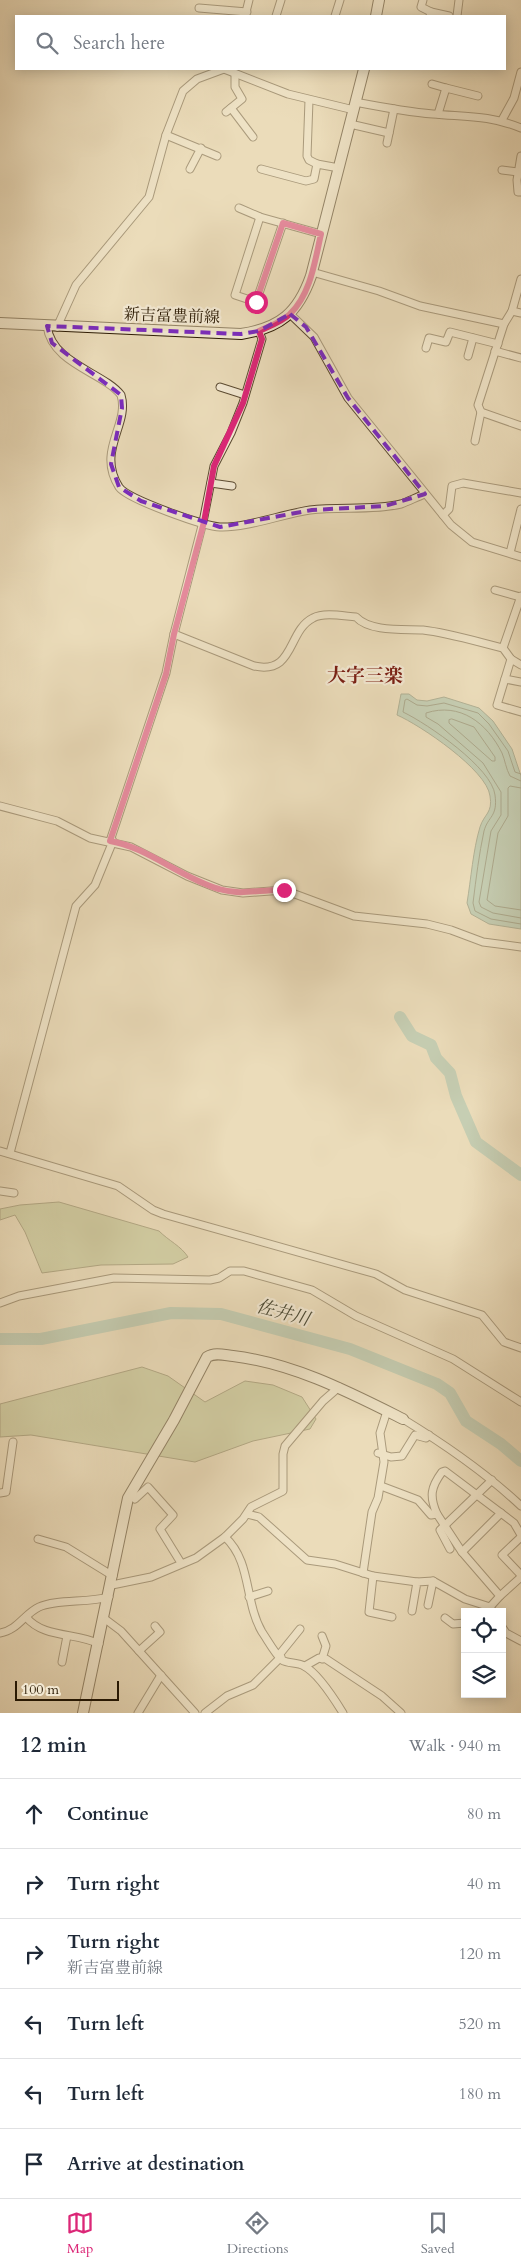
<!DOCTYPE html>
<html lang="en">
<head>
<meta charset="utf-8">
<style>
	body { margin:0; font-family:Cardo,"Noto Serif JP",serif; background:#f6f6f7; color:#1f2937 }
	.controls { position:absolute; right:15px; bottom:15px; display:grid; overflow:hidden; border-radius:0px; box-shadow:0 2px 12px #0003 }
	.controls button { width:45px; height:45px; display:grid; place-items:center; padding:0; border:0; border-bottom:1px solid #e0e1e3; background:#fff; color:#1f2937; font:25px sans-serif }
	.scale { position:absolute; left:15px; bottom:12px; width:104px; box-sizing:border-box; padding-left:5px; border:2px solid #2b1a03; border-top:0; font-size:14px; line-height:18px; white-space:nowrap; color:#2b1a03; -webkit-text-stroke:4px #f2e8d2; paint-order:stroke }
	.stop { position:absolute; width:15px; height:15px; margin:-11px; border:4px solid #db2777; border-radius:50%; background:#fff }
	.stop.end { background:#db2777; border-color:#fff; box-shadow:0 1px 5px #0008 }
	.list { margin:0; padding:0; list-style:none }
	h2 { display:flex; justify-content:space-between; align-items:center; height:65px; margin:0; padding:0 20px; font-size:21px }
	h2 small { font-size:16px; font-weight:400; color:#747a83 }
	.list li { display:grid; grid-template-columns:32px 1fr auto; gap:15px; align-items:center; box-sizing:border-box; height:70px; padding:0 20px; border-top:1px solid #e0e1e3 }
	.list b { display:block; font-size:19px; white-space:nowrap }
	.list p { margin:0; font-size:16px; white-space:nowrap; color:#747a83 }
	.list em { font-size:16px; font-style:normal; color:#747a83 }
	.icon { flex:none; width:28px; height:28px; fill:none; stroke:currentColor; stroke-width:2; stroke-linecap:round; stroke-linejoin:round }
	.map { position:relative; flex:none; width:521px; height:1713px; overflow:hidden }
	.search { position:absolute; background:#fff; box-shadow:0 2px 12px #0003; left:15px; right:15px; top:15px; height:55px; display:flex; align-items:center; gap:12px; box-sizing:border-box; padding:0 18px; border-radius:0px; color:#747a83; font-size:19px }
	.sheet { height:485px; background:#fff }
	nav { display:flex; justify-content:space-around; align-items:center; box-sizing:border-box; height:70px; border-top:1px solid #e0e1e3; background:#fff; font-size:14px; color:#747a83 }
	nav a { display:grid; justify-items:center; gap:2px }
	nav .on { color:#db2777 }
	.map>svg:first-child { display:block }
</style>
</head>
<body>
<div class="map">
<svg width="521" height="1713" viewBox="0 0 521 1713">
	<rect width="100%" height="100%" fill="#ebdcba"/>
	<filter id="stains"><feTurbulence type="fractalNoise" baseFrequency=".004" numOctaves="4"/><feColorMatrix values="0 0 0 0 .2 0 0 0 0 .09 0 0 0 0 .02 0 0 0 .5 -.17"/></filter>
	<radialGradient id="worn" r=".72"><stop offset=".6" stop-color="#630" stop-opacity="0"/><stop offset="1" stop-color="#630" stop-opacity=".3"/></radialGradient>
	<g fill="#b9c08f" stroke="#726d49">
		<path d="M59 1202 159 1231C169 1241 181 1246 188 1257L173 1264 101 1265 42 1273 25 1232 15 1215 0 1220V1209L20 1205Z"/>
		<path d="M142 1367 168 1376 205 1402 245 1381 273 1385 302 1397 316 1419 310 1429 253 1441 195 1462 31 1435 0 1437V1404Z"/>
	</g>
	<path fill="#99bcaa" stroke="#6d7b67" d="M401 694H409L417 700 427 701 444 697 479 708 493 721 512 749 521 776V929L489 924 471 914 467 903C471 879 473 850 480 827 484 814 493 813 490 796 487 770 420 725 397 715Z"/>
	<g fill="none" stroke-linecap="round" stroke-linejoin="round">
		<g stroke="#626b56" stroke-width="1">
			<path d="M452 719 474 727 495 757V761H492L449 723V720Z"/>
			<path d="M521 774 515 772 508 751 489 724 478 713 444 703 427 706 417 705 407 699 405 700 403 712C428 724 492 768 495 795 498 817 488 816 484 831 479 854 476 879 473 903L475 911 491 919 521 924"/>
			<path d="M521 781 510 776C506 769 505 760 502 753 487 723 460 702 426 713V717L438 724 483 763 501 792V815L491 831 479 902 481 907 493 913 521 918"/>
			<path d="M521 788 510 786 508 788V816L498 833 487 900 495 906 521 910"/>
		</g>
		<g stroke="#99bcaa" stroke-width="12">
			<path d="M400 1017 412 1036 431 1045 436 1058 450 1073 456 1096 476 1142 521 1175"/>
			<path d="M0 1339H41L171 1313 221 1314 350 1349 437 1384 450 1393 466 1421 501 1444 521 1461"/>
		</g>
		<defs>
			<g id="street">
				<path d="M423 0 421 7 431 12 430 16"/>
				<path d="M199 8 247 12"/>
				<path d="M431 12 449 16"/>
				<path d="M245 16 249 0"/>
				<path d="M276 16 281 0"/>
				<path d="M335 16 340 0"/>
				<path d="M457 16 459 0"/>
				<path d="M224 69 288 94 354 110"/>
				<path d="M432 84 446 88"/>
				<path d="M309 100 307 156 309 160 317 164"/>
				<path d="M355 102C381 107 407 112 433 114 466 117 489 115 521 128"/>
				<path d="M231 108 253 137"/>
				<path d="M226 112 242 99 235 87V74"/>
				<path d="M438 114 446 88 478 96"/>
				<path d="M502 120 514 98 521 72"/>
				<path d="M350 124 389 133"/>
				<path d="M166 135 217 156"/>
				<path d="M387 143 394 109"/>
				<path d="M521 156 517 180 518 192H521"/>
				<path d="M190 169 201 148"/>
				<path d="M261 169 306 181 314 179 317 164 339 168"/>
				<path d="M502 170 518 172"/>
				<path d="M239 208 260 217 321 234"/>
				<path d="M260 217 235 295 256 302 283 223"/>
				<path d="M312 272 379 291 420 306 504 324 512 311 521 279"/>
				<path d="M512 311 521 313"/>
				<path d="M290 314 314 337 348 398 451 525 472 542 521 557"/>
				<path d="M504 324 478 405 481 412 521 426"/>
				<path d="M47 326C52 364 103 372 121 395 130 425 96 450 119 487 127 499 206 527 220 527 246 528 283 514 310 510 340 506 371 511 401 504 409 501 417 497 425 494"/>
				<path d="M57 327 76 285 149 197 166 135 183 91 197 79 224 69"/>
				<path d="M426 348 429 338 446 342 450 332 498 344"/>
				<path d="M495 351 521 358"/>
				<path d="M468 356 473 338"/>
				<path d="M220 387 245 395"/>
				<path d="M475 441 481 412"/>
				<path d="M211 483 232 486"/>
				<path d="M443 515 449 509 452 486 463 483 521 493"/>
				<path d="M510 553 521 509"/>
				<path d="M495 590 520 597"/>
				<path d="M174 634 254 666C295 675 287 631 313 618 324 612 343 616 356 617 370 632 403 629 423 630 449 633 478 642 503 648L511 659 521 665"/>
				<path d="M503 648 521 596"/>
				<path d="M511 659 497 705 521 712"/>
				<path d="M505 679 521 682"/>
				<path d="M0 806 57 821 90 838 131 847 187 876 222 890 243 893 284 890 354 916 427 924 451 930 483 942 521 947"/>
				<path d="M110 841 166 673 174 634 203 522 214 466 231 433 243 403 262 339 259 331"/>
				<path d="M0 1151 118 1186 153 1210 163 1214 376 1274 405 1290 482 1315 504 1342 521 1348"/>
				<path d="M10 1153 76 906 95 885 113 841"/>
				<path d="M0 1191 14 1193"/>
				<path d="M0 1303 19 1296 114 1278 210 1280 219 1278 230 1271H244L312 1290 356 1316 453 1359 521 1402"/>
				<path d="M403 1419C444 1444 485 1472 521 1506"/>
				<path d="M378 1453 391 1457 402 1456 415 1435 426 1438 429 1435"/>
				<path d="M381 1486 418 1500 431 1515 437 1514 462 1552 500 1596 490 1607"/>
				<path d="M0 1493 6 1492 13 1442"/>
				<path d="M130 1494 135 1499 148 1487 173 1515 160 1529 181 1563"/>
				<path d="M247 1514 259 1517 307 1560 335 1564 373 1576"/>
				<path d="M437 1514C429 1496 431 1487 442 1472L445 1471 514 1523 521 1535"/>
				<path d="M225 1537C252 1562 244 1601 262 1632 267 1639 275 1654 282 1660 288 1664 298 1662 304 1666 318 1673 335 1700 343 1713"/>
				<path d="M521 1537 502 1555 521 1575"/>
				<path d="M38 1539 66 1547 113 1576"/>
				<path d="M450 1549 440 1530 492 1480"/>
				<path d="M462 1552 501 1513"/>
				<path d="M363 1573 372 1512 378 1498 384 1462 380 1433 387 1411"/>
				<path d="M112 1585 151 1577 196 1558 225 1537 243 1519 251 1507 283 1491V1454L285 1446 323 1401 339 1387"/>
				<path d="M500 1596 521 1577"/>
				<path d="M249 1597 268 1591"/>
				<path d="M428 1605 433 1581 465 1599 490 1607 493 1612"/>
				<path d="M412 1611 417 1582 433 1581"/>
				<path d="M26 1617C44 1639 77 1632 99 1644"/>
				<path d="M392 1617 369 1612 373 1576 417 1582"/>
				<path d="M445 1618 453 1624 465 1623"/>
				<path d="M105 1619 121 1631 195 1713"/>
				<path d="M502 1627 506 1633 521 1641"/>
				<path d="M0 1633C18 1630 24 1614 39 1607 56 1599 87 1603 109 1597"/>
				<path d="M139 1651 160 1632 155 1626"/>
				<path d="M279 1655 300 1629"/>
				<path d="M322 1659 326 1646 322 1636"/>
				<path d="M62 1662 67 1636"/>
				<path d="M305 1666 319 1658 326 1659 382 1696 401 1713"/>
				<path d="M138 1713 161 1675"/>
				<path d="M205 1713 227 1696 253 1685 281 1657"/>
			</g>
			<g id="secondary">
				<path d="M376 16 379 0"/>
				<path d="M0 323 241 334C280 328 298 313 311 276L364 69"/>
				<path d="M83 1713 128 1498 174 1420 207 1357C215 1352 224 1355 233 1356 293 1363 349 1392 403 1419"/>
			</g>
		</defs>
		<use href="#street" stroke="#5b4a31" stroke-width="9"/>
		<use href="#secondary" stroke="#2b1a03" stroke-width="12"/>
		<use href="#street" stroke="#f2e8d2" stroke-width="7"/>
		<use href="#secondary" stroke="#f2e8d2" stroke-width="10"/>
	</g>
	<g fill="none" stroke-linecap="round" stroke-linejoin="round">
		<path stroke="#db2777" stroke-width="6" d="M256 302 283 223 321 234C315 260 311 294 290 314 282 322 270 326 259 331L262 339 243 403 214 466 204 522 174 634 166 674 110 841C147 847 181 878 219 889 241 896 261 889 284 890"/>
	</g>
	<path d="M0 0H521V1713H0ZM290 314 306 327 348 398 425 494 385 506 312 510 220 527 141 501 119 487 111 464 122 408 121 395 52 343 47 326 241 334 259 331Z" fill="#ebdcba" fill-opacity=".55" fill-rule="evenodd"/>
	<path fill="none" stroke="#7b2cbf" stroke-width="4" stroke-dasharray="10 6" stroke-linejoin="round" d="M290 314 306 327 348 398 425 494 385 506 312 510 220 527 141 501 119 487 111 464 122 408 121 395 52 343 47 326 241 334 259 331Z"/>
	<g text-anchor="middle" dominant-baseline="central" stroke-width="4.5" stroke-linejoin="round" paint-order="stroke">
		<g font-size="16" fill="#2b1a03" stroke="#f2e8d2">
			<text transform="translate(172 316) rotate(2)">新吉富豊前線</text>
		</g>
		<g font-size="18" font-style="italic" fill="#4c4b35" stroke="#f2e8d2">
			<text transform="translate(283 1313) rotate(15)">佐井川</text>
		</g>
		<g font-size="19" font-weight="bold" fill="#7a1f14" stroke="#f2e8d2">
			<text x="365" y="676">大字三楽</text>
		</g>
	</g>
	<rect width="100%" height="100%" filter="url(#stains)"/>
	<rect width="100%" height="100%" fill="url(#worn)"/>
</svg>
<div class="controls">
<button><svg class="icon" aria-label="locate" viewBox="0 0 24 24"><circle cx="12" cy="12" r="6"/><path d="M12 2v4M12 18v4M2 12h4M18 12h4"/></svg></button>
<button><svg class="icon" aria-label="layers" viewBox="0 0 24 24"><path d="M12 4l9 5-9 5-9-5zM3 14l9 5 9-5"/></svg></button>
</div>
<div class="scale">100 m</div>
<div class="stop" style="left:256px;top:302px"></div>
<div class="stop end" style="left:284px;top:890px"></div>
<div class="search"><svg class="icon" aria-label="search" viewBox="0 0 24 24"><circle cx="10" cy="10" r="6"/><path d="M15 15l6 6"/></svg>Search here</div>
</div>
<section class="sheet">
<h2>12 min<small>Walk · 940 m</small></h2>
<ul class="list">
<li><svg class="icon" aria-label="ahead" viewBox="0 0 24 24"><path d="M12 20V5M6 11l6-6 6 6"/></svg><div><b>Continue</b></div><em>80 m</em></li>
<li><svg class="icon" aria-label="right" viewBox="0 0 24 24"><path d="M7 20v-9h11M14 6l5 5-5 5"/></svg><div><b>Turn right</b></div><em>40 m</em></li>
<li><svg class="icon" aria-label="right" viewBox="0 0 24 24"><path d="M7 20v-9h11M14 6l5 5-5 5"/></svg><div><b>Turn right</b><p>新吉富豊前線</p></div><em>120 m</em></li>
<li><svg class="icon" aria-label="left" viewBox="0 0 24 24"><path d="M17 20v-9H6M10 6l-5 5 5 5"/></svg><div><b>Turn left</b></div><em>520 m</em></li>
<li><svg class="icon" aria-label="left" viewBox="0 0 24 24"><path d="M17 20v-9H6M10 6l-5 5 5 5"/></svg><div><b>Turn left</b></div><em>180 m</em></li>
<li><svg class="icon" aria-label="arrive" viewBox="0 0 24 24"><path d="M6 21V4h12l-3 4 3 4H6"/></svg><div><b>Arrive at destination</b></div></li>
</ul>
</section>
<nav>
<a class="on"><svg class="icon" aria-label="map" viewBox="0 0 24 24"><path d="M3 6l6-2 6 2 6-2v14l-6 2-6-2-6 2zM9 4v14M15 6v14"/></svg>Map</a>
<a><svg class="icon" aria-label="directions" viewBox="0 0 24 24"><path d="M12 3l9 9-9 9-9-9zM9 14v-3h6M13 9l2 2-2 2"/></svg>Directions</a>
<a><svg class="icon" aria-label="saved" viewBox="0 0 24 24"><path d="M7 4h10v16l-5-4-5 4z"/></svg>Saved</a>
</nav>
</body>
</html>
